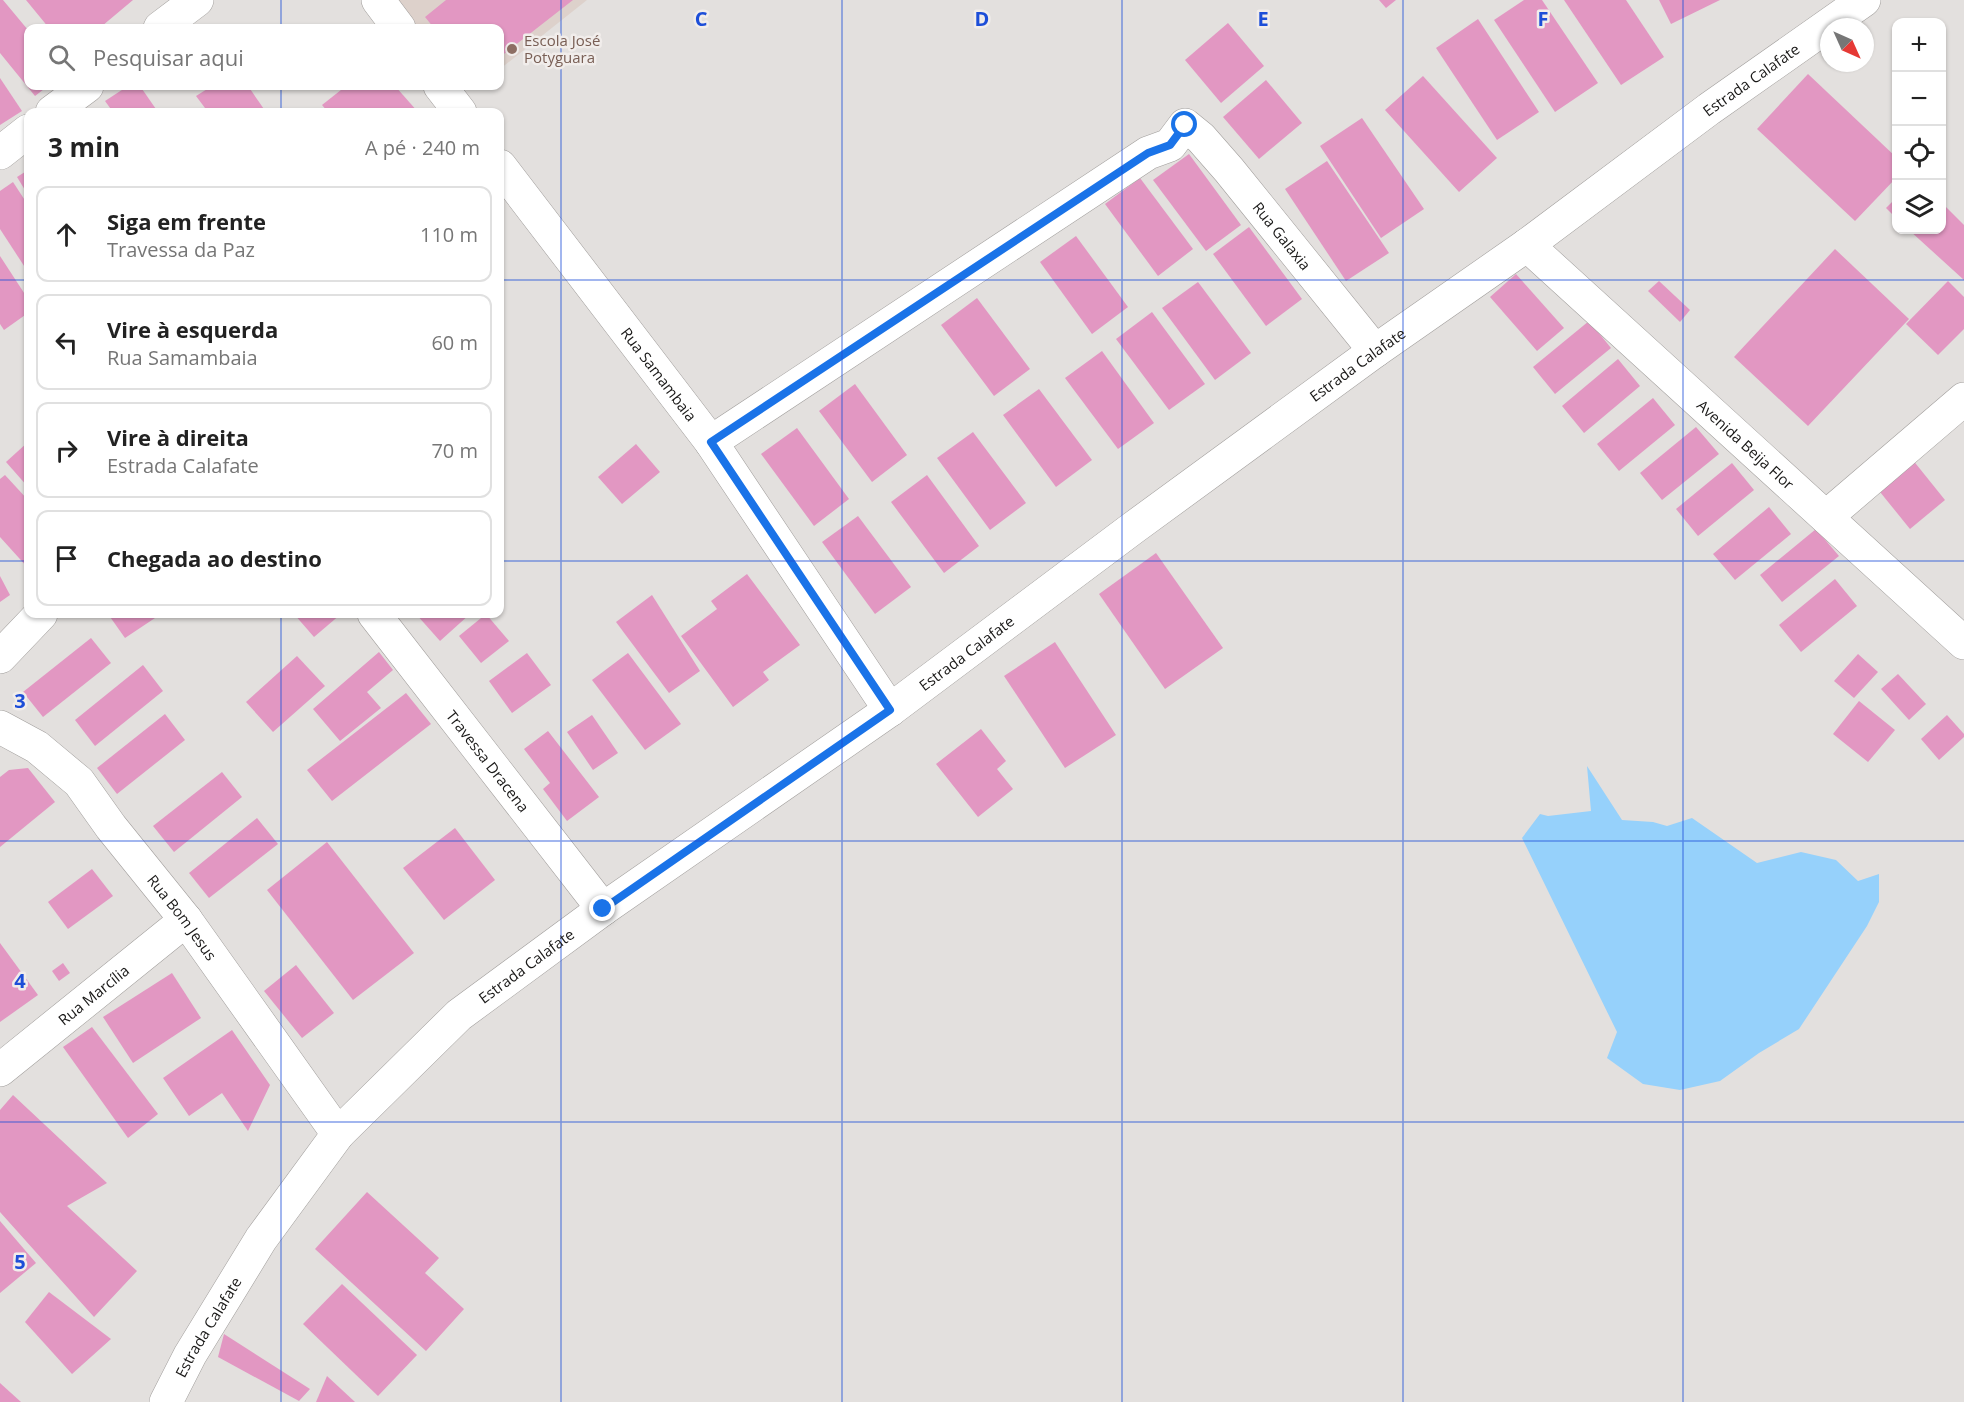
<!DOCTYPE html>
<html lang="pt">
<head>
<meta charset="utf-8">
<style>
	body { margin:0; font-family:"Open Sans",sans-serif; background:#f6f6f6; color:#222 }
	.controls { position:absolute; right:18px; top:18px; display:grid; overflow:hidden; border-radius:12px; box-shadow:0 2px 4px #0004 }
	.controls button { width:54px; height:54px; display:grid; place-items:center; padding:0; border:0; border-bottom:2px solid #e0e0e0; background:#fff; color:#222; font:30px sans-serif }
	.compass { position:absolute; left:1820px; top:18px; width:54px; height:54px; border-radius:50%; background:#fff; box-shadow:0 2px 4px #0004; rotate:135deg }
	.stop { position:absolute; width:18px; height:18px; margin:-14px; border:4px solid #1a73e8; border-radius:50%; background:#fff }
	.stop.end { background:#1a73e8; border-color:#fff; box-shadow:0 2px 6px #0008 }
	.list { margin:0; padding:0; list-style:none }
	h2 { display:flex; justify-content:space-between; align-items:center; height:78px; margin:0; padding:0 24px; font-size:26px }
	h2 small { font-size:20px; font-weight:400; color:#767676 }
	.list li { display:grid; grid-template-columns:39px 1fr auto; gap:18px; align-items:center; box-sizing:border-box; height:96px; margin:0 12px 12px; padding:0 12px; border:2px solid #e0e0e0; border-radius:12px }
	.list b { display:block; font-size:22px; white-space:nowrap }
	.list p { margin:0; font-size:20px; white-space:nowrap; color:#767676 }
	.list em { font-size:20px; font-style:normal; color:#767676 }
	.icon { flex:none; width:33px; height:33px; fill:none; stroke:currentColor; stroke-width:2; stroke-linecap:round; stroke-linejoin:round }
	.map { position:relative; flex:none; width:1964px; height:1402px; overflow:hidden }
	.search { position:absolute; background:#fff; box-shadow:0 2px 4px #0004; left:24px; top:24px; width:480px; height:66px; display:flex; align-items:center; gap:15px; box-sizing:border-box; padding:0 21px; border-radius:12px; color:#767676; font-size:22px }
	.panel { position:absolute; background:#fff; box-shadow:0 2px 4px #0004; left:24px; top:108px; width:480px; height:510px; border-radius:12px }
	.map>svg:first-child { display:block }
</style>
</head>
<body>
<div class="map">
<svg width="1964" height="1402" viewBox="0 0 1964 1402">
	<rect width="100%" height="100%" fill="#e3e0de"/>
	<path fill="#ddd1cb" d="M395 0H587L500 69V28H419Z"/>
	<path fill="#96d1fb" d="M1587 766 1622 820 1653 822 1667 826 1692 818 1757 863 1801 852 1836 860 1858 881 1879 874V902L1867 926 1799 1029 1759 1053 1720 1081 1680 1090 1643 1084 1607 1058 1617 1032 1522 838 1540 814 1548 816 1591 811Z"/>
	<g fill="#e297c2">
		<path d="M0 0H3L28 30V86H48L35 96 0 53Z"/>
		<path d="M26 0H133L102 26V28H49Z"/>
		<path d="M446 0H573L500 57V28H434L425 17Z"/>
		<path d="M1379 0H1396L1386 8Z"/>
		<path d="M1524 0H1542L1598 83 1555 112 1494 20Z"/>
		<path d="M1564 0H1626L1664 57 1621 85Z"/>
		<path d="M1659 0H1720L1671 24Z"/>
		<path d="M1478 19 1539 112 1497 140 1436 48Z"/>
		<path d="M1228 23 1264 66 1221 103 1185 60Z"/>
		<path d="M1808 74 1896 157V178L1855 221 1757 129Z"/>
		<path d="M1423 76 1497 158 1459 192 1385 110Z"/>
		<path d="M0 78 22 111 0 125Z"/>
		<path d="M1266 80 1302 123 1259 159 1223 117Z"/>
		<path d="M128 86H140L158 112H113L105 101Z"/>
		<path d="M212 86H248L266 112H208L196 96Z"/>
		<path d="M346 86H395L418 112H328L322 105Z"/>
		<path d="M1362 118 1424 209 1381 238 1320 146Z"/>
		<path d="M1189 154 1241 225 1206 251 1153 180Z"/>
		<path d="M1327 161 1389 253 1346 281 1285 189Z"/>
		<path d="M28 170V195L17 177Z"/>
		<path d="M1140 178 1193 249 1158 276 1105 204Z"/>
		<path d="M13 182 28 205V272L0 229V191Z"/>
		<path d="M1896 198V218L1886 208Z"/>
		<path d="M1942 203 1964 225V280L1909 230H1942Z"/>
		<path d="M1249 227 1302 299 1266 326 1213 254Z"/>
		<path d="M1076 236 1128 307 1092 334 1040 262Z"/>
		<path d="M1835 249 1909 319 1808 426 1734 357Z"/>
		<path d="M0 256 28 299V313L4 330 0 324Z"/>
		<path d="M1516 274 1564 328 1537 351 1490 297Z"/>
		<path d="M1659 281 1690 310 1680 322 1648 291Z"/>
		<path d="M1948 281 1964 297V329L1938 355 1906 324Z"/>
		<path d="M1198 282 1251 353 1215 380 1162 308Z"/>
		<path d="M977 298 1030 369 994 396 941 325Z"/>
		<path d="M1152 312 1205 384 1169 410 1116 339Z"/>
		<path d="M1589 321 1611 348 1555 394 1533 367Z"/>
		<path d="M1102 351 1154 423 1118 449 1065 378Z"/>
		<path d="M1618 359 1640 386 1584 433 1562 406Z"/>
		<path d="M855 384 907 455 872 482 819 411Z"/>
		<path d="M1039 389 1092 460 1056 487 1003 415Z"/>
		<path d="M1653 398 1675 425 1619 471 1597 444Z"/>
		<path d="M1696 427 1719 454 1662 500 1640 473Z"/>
		<path d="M797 428 849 499 814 526 761 454Z"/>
		<path d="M973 432 1026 503 990 530 937 458Z"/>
		<path d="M28 442V487L6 462Z"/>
		<path d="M636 444 660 472 622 504 598 477Z"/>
		<path d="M1912 459 1945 500 1910 529 1876 487Z"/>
		<path d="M1732 463 1754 490 1698 536 1676 509Z"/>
		<path d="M5 475 28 500V568L0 537V479Z"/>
		<path d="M927 475 979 546 944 573 891 502Z"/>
		<path d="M1769 507 1791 534 1735 580 1713 554Z"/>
		<path d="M858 516 911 587 875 614 822 542Z"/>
		<path d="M1816 529 1839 556 1782 602 1760 575Z"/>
		<path d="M1156 553 1223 648 1165 689 1099 594Z"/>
		<path d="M747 574 800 645 763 672 769 680 733 707 681 636 717 609 711 601Z"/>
		<path d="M0 576 10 595 0 602Z"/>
		<path d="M1835 579 1857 606 1801 652 1779 625Z"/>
		<path d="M652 595 700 671 669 693 616 622Z"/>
		<path d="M108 614H161L125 638Z"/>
		<path d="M294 614H341L314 637Z"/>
		<path d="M416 614H470L440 641Z"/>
		<path d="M486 614 509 641 481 663 459 636Z"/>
		<path d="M91 638 111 663 43 717 23 692Z"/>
		<path d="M1055 642 1116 735 1065 768 1004 676Z"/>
		<path d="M379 652 393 670 367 692 381 708 340 741 313 709Z"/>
		<path d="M527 653 551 685 512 713 489 681Z"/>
		<path d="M628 653 681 724 645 750 592 680Z"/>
		<path d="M1858 654 1878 672 1854 698 1834 681Z"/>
		<path d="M297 656 325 686 273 732 246 702Z"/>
		<path d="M143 665 163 691 95 746 75 720Z"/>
		<path d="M1898 674 1926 704 1909 720 1881 689Z"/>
		<path d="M406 693 431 724 332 801 307 770Z"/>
		<path d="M1859 701 1895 730 1868 762 1833 734Z"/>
		<path d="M165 714 185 740 117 794 97 768Z"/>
		<path d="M592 715 618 753 593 770 567 732Z"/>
		<path d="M1947 715 1964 734V737L1939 760 1921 739Z"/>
		<path d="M981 729 1006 761 997 769 1013 789 978 817 936 764Z"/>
		<path d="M548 731 599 797 567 821 543 789 550 783 524 749Z"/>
		<path d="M28 768 55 802 0 847V777L9 770Z"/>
		<path d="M222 772 242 797 174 852 153 826Z"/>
		<path d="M257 818 278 844 209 898 189 873Z"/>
		<path d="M455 828 495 880 444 920 403 868Z"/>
		<path d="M327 842 414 953 353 1000 267 890Z"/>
		<path d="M92 869 113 896 68 929 48 902Z"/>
		<path d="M0 943 38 995 0 1022Z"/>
		<path d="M63 963 70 973 59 981 52 971Z"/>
		<path d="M296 965 334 1013 302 1038 264 991Z"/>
		<path d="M172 973 201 1018 133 1063 103 1017Z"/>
		<path d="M92 1027 158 1114 128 1138 63 1047Z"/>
		<path d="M232 1030 270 1085 248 1131 222 1093 189 1116 163 1078Z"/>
		<path d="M13 1095 107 1183 67 1206 137 1271 94 1317 0 1212V1110Z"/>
		<path d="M367 1192 439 1258 425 1273 464 1309 426 1351 315 1249Z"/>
		<path d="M0 1221 36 1263 0 1293Z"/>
		<path d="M342 1284 417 1355 378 1396 303 1324Z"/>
		<path d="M49 1292 111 1339 72 1374 25 1322Z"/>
		<path d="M224 1334 310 1389 299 1401 218 1357Z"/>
		<path d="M327 1376 355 1402H316Z"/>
		<path d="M0 1383 21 1402H0Z"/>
	</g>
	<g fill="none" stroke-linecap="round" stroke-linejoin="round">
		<defs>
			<g id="minor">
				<path d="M160 28 197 0"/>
				<path d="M52 112 87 86"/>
				<path d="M0 153 28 131"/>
				<path id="s1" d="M711 442 1148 153 1170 145 1185 125 1201 138 1229 170 1375 351"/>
				<path d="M1826 517 1964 399"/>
				<path id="s2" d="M374 614 603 909"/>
				<path d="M0 657 41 614"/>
				<path id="s3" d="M0 727 37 747 79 782 111 827 186 920 338 1134"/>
				<path id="s4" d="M0 1070 186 920"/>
			</g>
			<g id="tertiary">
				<path d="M378 0 399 28"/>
				<path d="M440 86 460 112"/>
				<path id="s5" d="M500 166 711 442 890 710"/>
				<path id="s6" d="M1527 245 1964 643"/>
				<path id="s7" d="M166 1402 190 1355 261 1239 338 1134 459 1015 603 909 890 710 1133 528 1375 351 1527 245 1709 109 1864 0"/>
			</g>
		</defs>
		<use href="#minor" stroke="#a19e9c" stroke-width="34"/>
		<use href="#tertiary" stroke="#a19e9c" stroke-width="34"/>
		<use href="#minor" stroke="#fff" stroke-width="33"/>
		<use href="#tertiary" stroke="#fff" stroke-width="33"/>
	</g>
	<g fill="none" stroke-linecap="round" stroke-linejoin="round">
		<path stroke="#1a73e8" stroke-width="8" d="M603 909 890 710 711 442 1148 153 1170 145 1185 125"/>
	</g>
	<path fill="none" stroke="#1d4ed8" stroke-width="1.5" stroke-opacity="0.55" d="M281 0V28M561 0V1402M842 0V1402M1122 0V1402M1403 0V1402M1683 0V1402M281 86V112M0 280H28M500 280H1964M0 561H28M500 561H1964M281 614V1402M0 841H1964M0 1122H1964"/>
	<circle fill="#8d6e63" stroke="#f1edeb" stroke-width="2" cx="512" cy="49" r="6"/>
	<g text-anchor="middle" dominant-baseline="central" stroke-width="5" stroke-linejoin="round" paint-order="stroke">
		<g font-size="15" fill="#785e54" stroke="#f1edeb" text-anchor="start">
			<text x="524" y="40">Escola José<tspan x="524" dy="17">Potyguara</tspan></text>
		</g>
		<g font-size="15" fill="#191817" stroke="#f1edeb">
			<text stroke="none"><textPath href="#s7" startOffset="2084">Estrada Calafate</textPath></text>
			<text stroke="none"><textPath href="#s1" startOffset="720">Rua Galaxia</textPath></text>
			<text stroke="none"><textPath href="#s7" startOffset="1598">Estrada Calafate</textPath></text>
			<text stroke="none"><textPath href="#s5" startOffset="262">Rua Samambaia</textPath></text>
			<text stroke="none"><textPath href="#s6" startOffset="296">Avenida Beija Flor</textPath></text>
			<text stroke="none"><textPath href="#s7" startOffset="1112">Estrada Calafate</textPath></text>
			<text stroke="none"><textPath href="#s2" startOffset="186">Travessa Dracena</textPath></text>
			<text stroke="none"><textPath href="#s3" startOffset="267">Rua Bom Jesus</textPath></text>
			<text stroke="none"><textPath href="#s7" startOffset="572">Estrada Calafate</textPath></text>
			<text stroke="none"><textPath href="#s4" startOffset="120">Rua Marcília</textPath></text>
			<text stroke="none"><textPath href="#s7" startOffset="86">Estrada Calafate</textPath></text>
		</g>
	</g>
	<g font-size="20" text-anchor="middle" font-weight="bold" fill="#1d4ed8" stroke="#f1edeb" stroke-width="5" stroke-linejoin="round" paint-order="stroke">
		<text x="701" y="26">C</text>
		<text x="982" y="26">D</text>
		<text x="1263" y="26">E</text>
		<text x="1543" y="26">F</text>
		<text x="20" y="708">3</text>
		<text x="20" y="988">4</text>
		<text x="20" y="1269">5</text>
	</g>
</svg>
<div class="controls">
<button>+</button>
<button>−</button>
<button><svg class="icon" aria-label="locate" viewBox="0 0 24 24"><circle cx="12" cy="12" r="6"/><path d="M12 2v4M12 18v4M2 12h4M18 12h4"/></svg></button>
<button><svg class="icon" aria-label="layers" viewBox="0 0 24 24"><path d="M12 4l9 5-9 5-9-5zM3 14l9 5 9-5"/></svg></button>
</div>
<svg class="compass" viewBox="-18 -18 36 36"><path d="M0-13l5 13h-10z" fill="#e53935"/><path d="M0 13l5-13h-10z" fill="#767676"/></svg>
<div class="stop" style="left:1185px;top:125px"></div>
<div class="stop end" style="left:603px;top:909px"></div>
<div class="search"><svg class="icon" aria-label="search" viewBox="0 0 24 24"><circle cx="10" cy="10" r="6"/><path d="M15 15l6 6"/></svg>Pesquisar aqui</div>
<section class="panel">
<h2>3 min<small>A pé · 240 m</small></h2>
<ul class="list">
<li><svg class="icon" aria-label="ahead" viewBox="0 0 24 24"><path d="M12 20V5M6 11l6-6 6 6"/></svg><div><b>Siga em frente</b><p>Travessa da Paz</p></div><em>110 m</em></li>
<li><svg class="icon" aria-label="left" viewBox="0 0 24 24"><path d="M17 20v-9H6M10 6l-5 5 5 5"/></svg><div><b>Vire à esquerda</b><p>Rua Samambaia</p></div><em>60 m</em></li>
<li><svg class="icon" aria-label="right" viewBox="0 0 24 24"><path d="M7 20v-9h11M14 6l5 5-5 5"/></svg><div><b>Vire à direita</b><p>Estrada Calafate</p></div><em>70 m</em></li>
<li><svg class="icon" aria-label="arrive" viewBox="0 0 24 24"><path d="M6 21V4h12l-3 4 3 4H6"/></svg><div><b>Chegada ao destino</b></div></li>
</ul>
</section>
</div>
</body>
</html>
